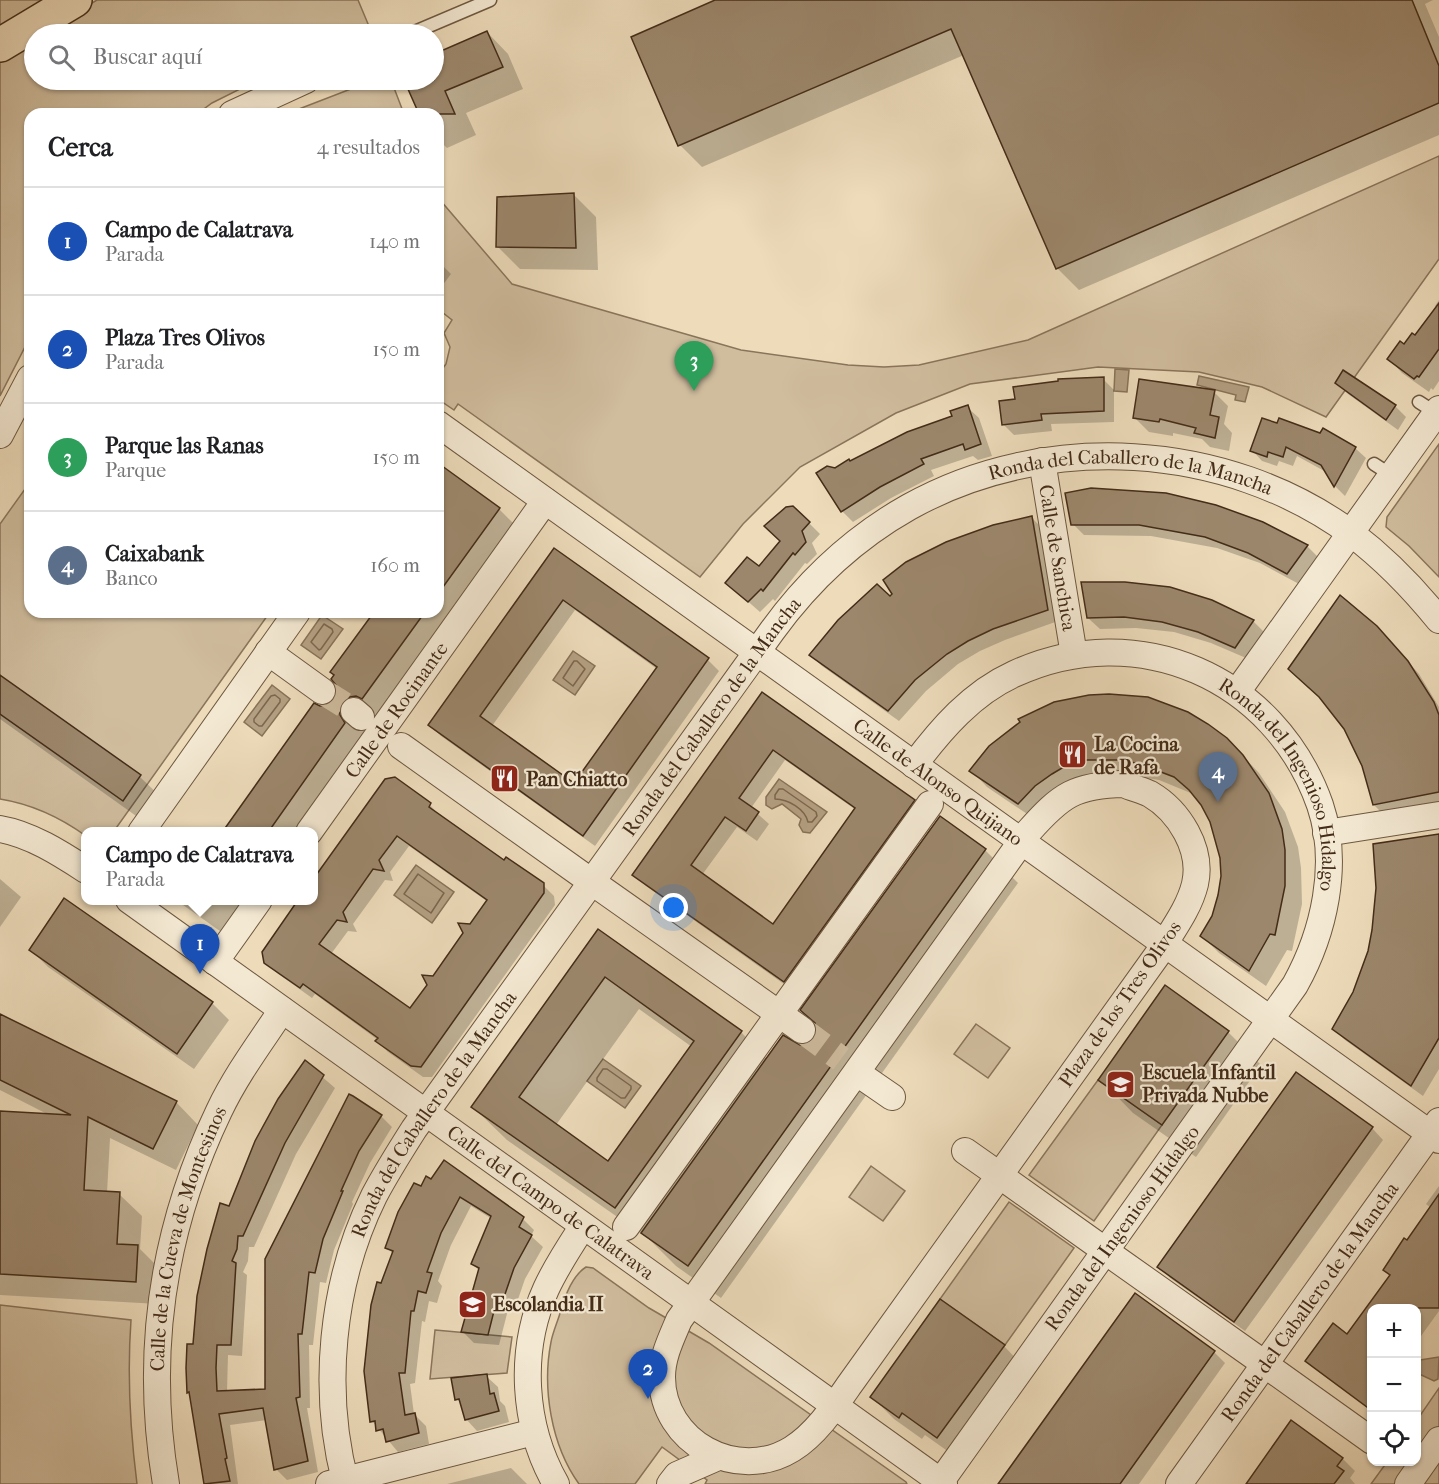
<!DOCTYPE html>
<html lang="es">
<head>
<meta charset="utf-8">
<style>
	body { margin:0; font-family:"IM FELL French Canon",serif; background:#f2f2f2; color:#202124 }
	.controls { position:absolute; right:18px; bottom:18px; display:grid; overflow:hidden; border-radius:12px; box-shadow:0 2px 4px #0004 }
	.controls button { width:54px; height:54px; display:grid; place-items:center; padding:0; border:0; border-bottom:2px solid #e0e0e0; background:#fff; color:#202124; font:30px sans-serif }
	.you { position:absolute; left:674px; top:908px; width:21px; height:21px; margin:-15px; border:4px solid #fff; border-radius:50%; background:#1a73e8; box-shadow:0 0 0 9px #1a73e833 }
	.badge { display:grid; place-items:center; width:39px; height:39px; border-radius:50%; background:#0b8043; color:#fff; font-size:20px; font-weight:700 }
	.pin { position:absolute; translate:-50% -50px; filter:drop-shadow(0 2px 3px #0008) }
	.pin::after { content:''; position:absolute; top:32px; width:21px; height:18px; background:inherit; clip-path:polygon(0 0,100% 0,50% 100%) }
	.popup { position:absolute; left:81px; top:827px; width:237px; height:78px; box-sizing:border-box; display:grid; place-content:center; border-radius:12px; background:#fff; filter:drop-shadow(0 2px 4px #0005); font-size:20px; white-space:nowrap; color:#757577 }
	.popup b { font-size:22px; color:#202124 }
	.popup::after { content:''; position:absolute; left:50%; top:100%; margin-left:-12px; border:12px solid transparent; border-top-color:#fff }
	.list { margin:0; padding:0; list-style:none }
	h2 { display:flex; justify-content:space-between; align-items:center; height:78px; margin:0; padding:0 24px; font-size:26px }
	h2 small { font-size:20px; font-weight:400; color:#757577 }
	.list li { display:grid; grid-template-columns:39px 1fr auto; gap:18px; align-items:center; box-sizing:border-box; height:108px; padding:0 24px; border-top:2px solid #e0e0e0 }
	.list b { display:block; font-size:22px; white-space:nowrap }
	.list p { margin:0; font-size:20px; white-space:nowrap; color:#757577 }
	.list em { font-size:20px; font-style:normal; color:#757577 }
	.icon { flex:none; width:33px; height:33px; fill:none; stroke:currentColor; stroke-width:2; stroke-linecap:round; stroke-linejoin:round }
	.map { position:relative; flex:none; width:1439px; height:1484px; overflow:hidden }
	.search { position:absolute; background:#fff; box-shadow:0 2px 4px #0004; left:24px; top:24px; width:420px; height:66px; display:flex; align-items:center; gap:15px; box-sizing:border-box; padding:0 21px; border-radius:33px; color:#757577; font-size:22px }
	.panel { position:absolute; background:#fff; box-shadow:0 2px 4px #0004; left:24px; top:108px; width:420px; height:510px; border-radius:18px }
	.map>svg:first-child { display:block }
</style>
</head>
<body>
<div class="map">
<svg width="1439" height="1484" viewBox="0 0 1439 1484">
	<rect width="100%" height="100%" fill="#eddbba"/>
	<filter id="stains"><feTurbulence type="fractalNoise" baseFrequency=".00333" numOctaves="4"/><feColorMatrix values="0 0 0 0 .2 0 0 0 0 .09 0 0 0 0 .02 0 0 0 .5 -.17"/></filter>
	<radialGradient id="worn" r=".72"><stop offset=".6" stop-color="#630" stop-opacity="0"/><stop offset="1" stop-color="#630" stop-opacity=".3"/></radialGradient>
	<g fill="#d0bd9e" stroke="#8a745b" stroke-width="1.5">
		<path d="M0 0H51L0 31Z"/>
		<path d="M97 0H358L371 31 363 34H40Z"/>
		<path d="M34 38V80H258L212 103 197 114H30V337L0 396V59Z"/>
		<path d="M374 80H391L404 114H286Z"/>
		<path d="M1439 156V259L1326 417 1262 387 1199 372 1098 367 970 384 896 413 800 467 743 524 700 577 458 404 454 410 438 399V375L446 364 450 347 444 333 452 320 438 309V201L440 200 512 284 741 350 848 365 884 367 919 365 1028 340Z"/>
		<path d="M1439 444V577L1409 546 1386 527 1387 517Z"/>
		<path d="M30 482V612H270L114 831 86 832V836C61 818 31 804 0 799V524Z"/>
		<path d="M976 1024 1010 1048 988 1078 954 1054Z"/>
		<path d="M1098 1080 1162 1125 1094 1221 1029 1175Z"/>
		<path d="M871 1166 905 1191 883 1221 849 1197Z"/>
		<path d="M1009 1202 1074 1248 1005 1345 940 1299Z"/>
		<path d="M586 1267 593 1268 649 1308 709 1343 906 1482 907 1484H705L707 1480 662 1447 635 1484H579C551 1445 542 1388 551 1342 553 1331 558 1321 561 1310 565 1296 572 1276 586 1267Z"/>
		<path d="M0 1305 131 1320C127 1375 130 1429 137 1484H0Z"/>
		<path d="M435 1330 512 1337 507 1373 430 1379Z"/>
		<path d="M1439 1388V1484H1371L1387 1462H1416L1417 1420Z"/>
	</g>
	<g fill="#b4a083" stroke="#877258" stroke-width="1.5">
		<path d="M1115 369 1129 370 1127 392 1114 391Z"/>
		<path d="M1199 376 1249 387 1245 402 1235 400 1236 395 1197 385Z"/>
		<path d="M322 615 343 629 321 659 301 645Z"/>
		<path d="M573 651 595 666 575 695 553 680Z"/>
		<path d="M272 685 290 699 262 736 244 722Z"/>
		<path d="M779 779 827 812 810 833 803 832 799 825 801 819 782 804 772 809 766 805V797Z"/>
		<path d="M416 865 454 892 432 923 394 895Z"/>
		<path d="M603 1059 641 1086 625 1108 587 1081Z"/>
		<path d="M1439 1357 1438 1379 1434 1381 1417 1373V1358L1420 1360Z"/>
	</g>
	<g fill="#0003" fill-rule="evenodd">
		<path d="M719 0H1433L1425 4 1439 37V135L1079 290 1057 268 964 55 702 167 680 145Z"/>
		<path d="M487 32 508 54 523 89 466 113 476 135 447 148 438 139V114H420L405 80H434V55Z"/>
		<path d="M574 195 596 217 598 270 520 269 498 247Z"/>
		<path d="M438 261 451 274 439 290H438Z"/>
		<path d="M1439 300V381L1433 390 1431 388 1429 392 1402 373 1389 359 1415 337 1437 308 1435 306Z"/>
		<path d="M1344 372 1395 406 1406 417 1398 430 1348 394 1337 383Z"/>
		<path d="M1103 379 1114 390V422L1051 424 1052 431 1014 435 1003 424Z"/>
		<path d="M1214 392 1228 406 1224 424 1232 433 1229 451 1210 447 1202 439 1173 433V436L1149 432 1135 418Z"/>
		<path d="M967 407 979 418 992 456 978 460 973 456 931 470 934 476 891 498 853 522 842 511 835 469 953 417Z"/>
		<path d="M1323 430 1355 448 1366 458 1345 496 1335 486 1326 472 1297 456 1293 466 1279 461 1277 466 1262 461 1252 450 1321 435Z"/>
		<path d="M438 465 499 509 524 534 388 723 367 726 364 733V742L311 832H225L314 705 320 707 328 706 336 700 375 612H438Z"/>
		<path d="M1067 494 1307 546 1318 557 1299 584 1260 563 1217 548 1151 536 1084 535 1073 524Z"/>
		<path d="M1031 517 1042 528 1058 621 1005 640 980 651 958 664 926 691 899 721 822 666 811 655 890 598Z"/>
		<path d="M809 523 820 534 812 543 817 554 807 564 805 563 775 601 773 599 760 612 727 583 759 568Z"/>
		<path d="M555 550 708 660 719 671 595 846 441 736 430 725ZM575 610 657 669 574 785 492 726Z"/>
		<path d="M1211 601 1253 621 1264 632 1246 658 1211 643 1174 632 1136 628 1100 629 1088 618Z"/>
		<path d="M1388 639 1419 674 1439 707V806L1385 816 1374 805Z"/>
		<path d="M0 677 140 777 163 799 146 823 0 719Z"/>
		<path d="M762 694 914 801 925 812 795 992 646 886 634 875ZM785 760 856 810 774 926 702 875 737 827 757 841 769 824 751 808Z"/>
		<path d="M990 747 1244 757 1259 773 1285 812 1298 847 1301 868 1302 904 1292 951 1287 950 1266 986 1219 953 1202 936 1213 916 1222 877V857L1212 822 1202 804 1193 794 1159 780 1140 777 1103 776 1036 820 987 787 971 770Z"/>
		<path d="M395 779 430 805 441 817 505 863 543 885 554 896 555 905 432 1077H423L388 1052 377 1041 378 1040 315 994 312 998 277 973 265 962 314 900V881ZM409 846 488 902 410 1010 331 954 348 931 357 932 353 924 385 880 393 881 390 872Z"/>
		<path d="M1439 835V1069L1423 1096 1345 1040 1334 1029Z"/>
		<path d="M985 850 1018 883 721 1298 676 1266 649 1239 507 1140 473 1107 599 931 741 1032 767 1059 800 1046 808 1045 815 1040 818 1031 817 1025 802 1010ZM639 1009 692 1047 608 1163 556 1125Z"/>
		<path d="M0 879 21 897 0 927Z"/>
		<path d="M176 900H262L234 941Z"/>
		<path d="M31 950 212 1003 229 1020 194 1069 48 967Z"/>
		<path d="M0 1016 176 1102 198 1125 176 1170 110 1138 107 1193 119 1194 142 1216 140 1249 160 1269 158 1304 0 1295V1113L51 1116 0 1090Z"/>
		<path d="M1228 1032 1261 1065 1196 1157 1133 1113 1100 1079Z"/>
		<path d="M305 1062 335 1088 296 1154 254 1247H249L248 1261 243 1272 247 1275 242 1356 228 1355 227 1392 267 1390V1259L381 1116 392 1127 370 1163 352 1202 353 1204 334 1250 326 1283 320 1282 313 1345H309L310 1408H307L318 1472 287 1480 276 1469 267 1420 230 1425 238 1484H205L190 1394 188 1392 195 1346 230 1208Z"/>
		<path d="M1372 1128 1383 1140 1245 1331 1170 1278 1159 1266Z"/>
		<path d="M444 1162 523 1219 534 1230 531 1236 543 1247 525 1279 515 1308 509 1306 499 1345 474 1343 463 1332 480 1271 472 1264 492 1219 471 1206 451 1245 438 1281 442 1286 437 1303 429 1301 425 1322 422 1321 415 1383 410 1384 414 1414 426 1426 429 1444 398 1452 372 1421 382 1285 393 1254 387 1247 422 1188 431 1181Z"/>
		<path d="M1439 1186V1311L1416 1343V1308H1372V1411L1318 1371 1307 1360 1348 1336 1391 1276 1385 1270 1431 1208 1426 1204Z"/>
		<path d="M1004 1346 1026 1369 960 1460 925 1435 922 1439 894 1419 872 1397Z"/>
		<path d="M1214 1352 1225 1363 1139 1484H1000Z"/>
		<path d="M486 1376 498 1387 500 1401 505 1406 509 1422 477 1431 466 1419 462 1404 457 1399Z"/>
		<path d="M1291 1422 1343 1459 1355 1471 1350 1478 1355 1484H1246Z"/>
		<path d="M511 1468 527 1484H447Z"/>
	</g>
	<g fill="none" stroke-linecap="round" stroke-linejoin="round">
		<g stroke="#7c664e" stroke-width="1.5">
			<path d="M324 624 332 629 333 632 321 649 319 650 311 642Z"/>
			<path d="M574 661H577L585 669 573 686 563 678Z"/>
			<path d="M275 695 280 699V702L262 726H259L254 722V719L271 696Z"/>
			<path d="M779 789H783L816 812 817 816 812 822H808C805 809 788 799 775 799V795Z"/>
			<path d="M418 874 444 893 431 913 404 894Z"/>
			<path d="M603 1069H607L631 1086V1089L625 1098H621L597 1081V1078Z"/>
		</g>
	</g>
	<g fill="#9c876c" stroke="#442c18" stroke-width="1.5" fill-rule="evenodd">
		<path d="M715 0H1412L1439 66V103L1056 269 951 29 678 146 631 37Z"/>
		<path d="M487 31 503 67 445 91 455 114H419L404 80H434V54Z"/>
		<path d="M574 193 576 248 496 247 497 197Z"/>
		<path d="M1439 303V349L1419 377 1417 376 1414 379 1387 359 1400 341 1404 344 1412 333 1415 335Z"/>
		<path d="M1343 370 1396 405 1386 420 1335 383Z"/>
		<path d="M1104 377V411L1041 414 1042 420 1002 425 999 401 1015 399 1013 387 1058 381V379Z"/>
		<path d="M1139 379 1215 390 1210 415 1219 417 1215 438 1194 433 1196 428 1160 419 1159 422 1133 418Z"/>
		<path d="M968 405 981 444 965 450 963 444 921 459 924 464 880 487 841 512 816 473 827 466 835 468 849 459 850 461 907 432 952 416 950 411Z"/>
		<path d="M1262 418 1277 423 1279 418 1320 433 1323 428 1356 447 1334 487 1321 465 1286 447 1283 457 1268 452 1267 457 1250 451Z"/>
		<path d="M438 463 500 508 438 594Z"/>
		<path d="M1091 488 1166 493 1216 505 1263 522 1308 545 1287 574 1248 553 1205 537 1139 525H1071L1065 493Z"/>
		<path d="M793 506 810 522 802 531 806 542 795 555 793 553 763 591 761 589 748 602 725 583 747 557 759 566 780 541 764 526 786 507Z"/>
		<path d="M1032 516 1048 610 993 629 968 641 947 654 915 680 888 711 809 655 838 620 877 584 890 596 892 594 883 580 906 562 946 542 993 525Z"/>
		<path d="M554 548 709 658 583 836 428 725ZM563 600 657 667 574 783 480 716Z"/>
		<path d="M1081 582H1125L1170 587 1212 600 1254 620 1235 648 1198 632 1162 622 1124 617 1087 618Z"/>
		<path d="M1340 595 1377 626 1408 661 1434 702 1439 715V792L1373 805 1362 766 1344 729 1319 697 1288 669Z"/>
		<path d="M374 612H425L362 699 356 696 350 697 342 702 339 708 340 715 345 723 269 831H223L314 703 320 706 328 705 334 699 337 692 336 685 331 679 334 675 330 672Z"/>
		<path d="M0 675 141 775 123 801 0 714Z"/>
		<path d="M762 692 915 800 784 982 632 875ZM773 750 855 808 773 924 691 865 725 817 746 831 759 812 739 798Z"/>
		<path d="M1109 694 1148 697 1188 712 1208 724 1227 738 1243 755 1269 793 1282 829 1285 850V886L1275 935 1270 934 1249 971 1200 936 1212 916 1218 895 1221 876 1220 858 1210 822 1201 805 1189 790 1174 777 1140 764 1122 760H1085L1067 765 1052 774 1035 786 1018 804 969 771 989 746 1020 722 1018 719 1054 702 1089 695Z"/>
		<path d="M395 777 431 803 429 807 504 860 506 857 544 883V893L421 1067 411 1066 375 1041 378 1038 303 984 300 988 264 963 262 952 298 900H314V878L385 779ZM397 836 487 900 470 924 458 923 463 933 433 976 422 975 427 985 410 1008 319 944 337 920 347 922 343 912 373 869 384 871 379 860Z"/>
		<path d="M940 816 986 849 688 1266 641 1233 783 1035 800 1045 808 1044 814 1039 817 1031 815 1023 800 1010Z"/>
		<path d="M1439 834V1038L1411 1086 1332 1029 1353 992 1368 951 1372 930 1376 888 1373 844Z"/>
		<path d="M64 898 213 1002 177 1054 29 950Z"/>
		<path d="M598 929 742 1031 615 1208 471 1107ZM605 977 694 1041 608 1161 519 1097Z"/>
		<path d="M1165 985 1229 1031 1162 1125 1098 1080Z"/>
		<path d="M0 1014 177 1101 153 1149 88 1117 84 1190 120 1192 117 1244 138 1245 136 1282 0 1274V1111L71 1115 0 1080Z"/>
		<path d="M305 1060 324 1075 285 1143 243 1236H238L237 1249 232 1261 236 1263 231 1345H217L216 1368 217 1391 265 1389V1259L349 1094 353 1096 382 1115 359 1151 341 1191H343L323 1239 315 1273 309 1272 302 1334H298L300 1397 296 1398 308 1461 274 1470 263 1408 219 1414 227 1458 225 1459 230 1481 204 1484 189 1392 187 1393 186 1368 187 1344H193L197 1296 207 1249 220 1203 229 1206 255 1141 278 1099Z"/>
		<path d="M1296 1072 1373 1127 1234 1322 1157 1267Z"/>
		<path d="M444 1160 524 1217 519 1227 532 1235 514 1268 504 1297 498 1295 488 1335 461 1332 479 1268 471 1264 491 1216 460 1197 441 1233 427 1272 432 1273 426 1293 418 1291 414 1311H411L405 1373H399L405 1415 415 1413 419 1433 386 1442 383 1429 376 1431 375 1421 370 1422 364 1371 371 1305 377 1282 381 1283 393 1251 385 1248 398 1212 414 1183 421 1186 426 1176 431 1179Z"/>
		<path d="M1439 1194V1308H1371V1410L1305 1361 1333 1323 1347 1334 1390 1275 1383 1270 1404 1238 1407 1240Z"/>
		<path d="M1135 1293 1215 1351 1120 1484H998Z"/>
		<path d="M940 1299 1005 1345 937 1438 902 1413 899 1418 870 1397Z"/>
		<path d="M487 1374 490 1394 494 1393 499 1411 465 1420 459 1399 455 1400 451 1378Z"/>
		<path d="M1291 1420 1343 1458 1337 1466 1344 1471 1334 1484H1246Z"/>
	</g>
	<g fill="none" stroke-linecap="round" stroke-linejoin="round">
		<g stroke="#cbb89a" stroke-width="26" stroke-dasharray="26 13" stroke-linecap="butt">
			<path d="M322 691 354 711"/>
			<path d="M802 1030 841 1059"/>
		</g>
		<defs>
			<g id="lane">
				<path d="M410 34 490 0"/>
				<path d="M1419 402 1436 413"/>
				<path d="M1374 464 1391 475"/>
			</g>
			<g id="street">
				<path d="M232 114 306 80"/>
				<path id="s1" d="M438 424 1439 1140"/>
				<path d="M0 435 30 378"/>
				<path id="s2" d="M1042 461 1074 655"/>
				<path d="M268 652 322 691"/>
				<path d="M1237 692 1439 409"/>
				<path d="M354 711 361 717"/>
				<path d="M401 746 582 875"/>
				<path id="s3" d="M914 765C941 729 972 693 1014 674 1137 617 1275 677 1320 805 1340 864 1324 933 1295 985L939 1484"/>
				<path d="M1124 784C1132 788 1142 790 1150 794 1179 811 1203 849 1195 884 1189 909 1171 932 1158 954L850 1384C834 1407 816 1434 792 1449 737 1483 662 1442 662 1377 662 1357 671 1339 679 1320L1029 831C1061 795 1075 785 1124 784Z"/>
				<path d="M0 829C30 834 60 853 86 870"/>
				<path d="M141 832 297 612"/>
				<path id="s4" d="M309 832 545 501"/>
				<path d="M1326 833 1439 815"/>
				<path d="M602 889 802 1030"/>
				<path id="s5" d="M129 900 944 1484"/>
				<path d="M215 962 259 900"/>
				<path d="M863 1077 892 1097"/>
				<path d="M965 1151 992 1170"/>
				<path d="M1006 1180 1096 1244"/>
				<path d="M626 1227 930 804"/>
				<path d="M1115 1258 1255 1357"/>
				<path d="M1274 1371 1372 1441"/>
				<path id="s6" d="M166 1484C144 1354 162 1230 219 1111 236 1075 260 1043 282 1010"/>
				<path d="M329 1484 534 1432"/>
				<path id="s7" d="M346 1484C321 1391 331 1283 374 1196 386 1173 400 1151 414 1129L772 631C809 580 854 538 909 507 1045 431 1226 441 1352 534 1385 559 1413 588 1439 620"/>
				<path d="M556 1484C523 1426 518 1351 546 1289 556 1267 570 1246 583 1226"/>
				<path d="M670 1484 677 1475 718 1457"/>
				<path id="s8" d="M1179 1484 1439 1121"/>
				<path d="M1408 1484 1439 1440"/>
			</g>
			<path id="highway" d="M0 45 75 0"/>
		</defs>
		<use href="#lane" stroke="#6e5840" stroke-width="15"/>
		<use href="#street" stroke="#6e5840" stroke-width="28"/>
		<use href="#highway" stroke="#442c18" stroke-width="36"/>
		<use href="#lane" stroke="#f3e8d2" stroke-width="12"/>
		<use href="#street" stroke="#f3e8d2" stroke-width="26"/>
		<use href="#highway" stroke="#eddbba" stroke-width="33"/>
	</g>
	<defs>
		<symbol id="restaurant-square" viewBox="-11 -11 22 22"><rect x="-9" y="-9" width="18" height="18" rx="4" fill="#8f2418" stroke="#f3e8d2"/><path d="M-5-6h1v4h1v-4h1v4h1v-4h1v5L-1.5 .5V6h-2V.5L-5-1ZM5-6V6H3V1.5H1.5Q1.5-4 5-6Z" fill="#fff"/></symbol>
		<symbol id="school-square" viewBox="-11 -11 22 22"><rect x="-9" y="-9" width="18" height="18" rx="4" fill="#8f2418" stroke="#f3e8d2"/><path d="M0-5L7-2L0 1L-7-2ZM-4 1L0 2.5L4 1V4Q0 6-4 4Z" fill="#fff"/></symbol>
	</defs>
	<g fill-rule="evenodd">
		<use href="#restaurant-square" x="1056" y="738" width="33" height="33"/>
		<use href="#restaurant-square" x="488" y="762" width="33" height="33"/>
		<use href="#school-square" x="1104" y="1068" width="33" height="33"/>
		<use href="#school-square" x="456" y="1288" width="33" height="33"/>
	</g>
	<g text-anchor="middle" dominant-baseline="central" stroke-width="4.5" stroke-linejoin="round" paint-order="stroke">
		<g font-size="20" fill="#442c18" stroke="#f3e8d2">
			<text stroke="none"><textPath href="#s7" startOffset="1404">Ronda del Caballero de la Mancha</textPath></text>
			<text stroke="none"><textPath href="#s2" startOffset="98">Calle de Sanchica</textPath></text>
			<text stroke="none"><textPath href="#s4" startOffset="150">Calle de Rocinante</textPath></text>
			<text stroke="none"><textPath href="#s7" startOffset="882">Ronda del Caballero de la Mancha</textPath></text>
			<text stroke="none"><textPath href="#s1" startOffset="615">Calle de Alonso Quijano</textPath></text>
			<text stroke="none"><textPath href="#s3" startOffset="476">Ronda del Ingenioso Hidalgo</textPath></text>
			<text transform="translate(1120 1004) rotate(-55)">Plaza de los Tres Olivos</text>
			<text stroke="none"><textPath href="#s7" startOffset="396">Ronda del Caballero de la Mancha</textPath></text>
			<text stroke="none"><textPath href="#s5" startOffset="519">Calle del Campo de Calatrava</textPath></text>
			<text transform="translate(1122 1228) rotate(-54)">Ronda del Ingenioso Hidalgo</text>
			<text stroke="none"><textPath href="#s6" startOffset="250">Calle de la Cueva de Montesinos</textPath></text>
			<text stroke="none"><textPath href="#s8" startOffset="224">Ronda del Caballero de la Mancha</textPath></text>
		</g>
		<g font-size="20" font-weight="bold" fill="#442c18" stroke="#f3e8d2" text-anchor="start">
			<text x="1094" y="744">La Cocina<tspan x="1094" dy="23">de Rafa</tspan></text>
			<text x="526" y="779">Pan Chiatto</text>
			<text x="1142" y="1072">Escuela Infantil<tspan x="1142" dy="23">Privada Nubbe</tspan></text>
			<text x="493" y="1304">Escolandia II</text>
		</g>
	</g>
	<rect width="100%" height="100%" filter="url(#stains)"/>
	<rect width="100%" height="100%" fill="url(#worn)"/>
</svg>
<div class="controls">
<button>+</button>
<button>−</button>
<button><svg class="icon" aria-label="locate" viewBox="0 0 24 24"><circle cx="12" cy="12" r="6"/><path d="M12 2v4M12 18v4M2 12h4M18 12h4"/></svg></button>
</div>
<div class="you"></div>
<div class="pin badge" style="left:200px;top:974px;background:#1a4fb4">1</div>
<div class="popup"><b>Campo de Calatrava</b>Parada</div>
<div class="pin badge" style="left:648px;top:1399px;background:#1a4fb4">2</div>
<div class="pin badge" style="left:694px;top:391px;background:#2e9e5b">3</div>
<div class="pin badge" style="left:1218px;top:802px;background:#5c6f8a">4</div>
<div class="search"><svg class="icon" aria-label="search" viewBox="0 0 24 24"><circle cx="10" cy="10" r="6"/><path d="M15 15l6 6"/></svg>Buscar aquí</div>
<section class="panel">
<h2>Cerca<small>4 resultados</small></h2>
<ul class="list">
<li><span class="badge" style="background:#1a4fb4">1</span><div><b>Campo de Calatrava</b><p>Parada</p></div><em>140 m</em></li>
<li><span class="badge" style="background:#1a4fb4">2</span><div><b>Plaza Tres Olivos</b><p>Parada</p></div><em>150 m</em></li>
<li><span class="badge" style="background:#2e9e5b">3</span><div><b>Parque las Ranas</b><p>Parque</p></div><em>150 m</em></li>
<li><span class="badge" style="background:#5c6f8a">4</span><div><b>Caixabank</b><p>Banco</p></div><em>160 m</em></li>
</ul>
</section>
</div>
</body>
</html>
